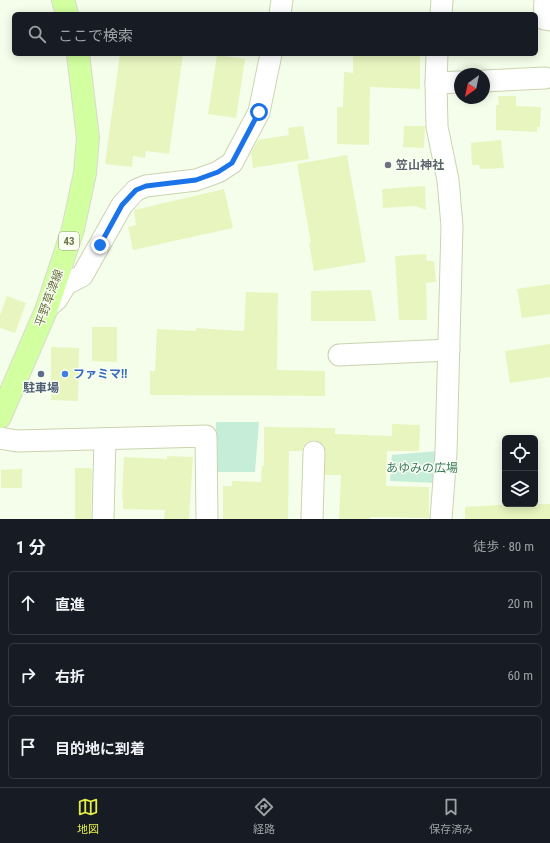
<!DOCTYPE html>
<html lang="ja">
<head>
<meta charset="utf-8">
<style>
	body { margin:0; font-family:"Roboto Condensed","Noto Sans JP",sans-serif; background:#242831; color:#f1f3f6 }
	.controls { position:absolute; right:12px; bottom:12px; display:grid; overflow:hidden; border-radius:6px; box-shadow:0 2px 10px #0003 }
	.controls button { width:36px; height:36px; display:grid; place-items:center; padding:0; border:0; border-bottom:1px solid #363941; background:#171b24; color:#f1f3f6; font:20px sans-serif }
	.compass { position:absolute; left:454px; top:68px; width:36px; height:36px; border-radius:50%; background:#171b24; box-shadow:0 2px 10px #0003; rotate:213deg }
	.stop { position:absolute; width:12px; height:12px; margin:-9px; border:3px solid #1a73e8; border-radius:50%; background:#fff }
	.stop.end { background:#1a73e8; border-color:#fff; box-shadow:0 1px 4px #0008 }
	.list { margin:0; padding:0; list-style:none }
	h2 { display:flex; justify-content:space-between; align-items:center; height:52px; margin:0; padding:0 16px; font-size:17px }
	h2 small { font-size:13px; font-weight:400; color:#9ea1a6 }
	.list li { display:grid; grid-template-columns:26px 1fr auto; gap:12px; align-items:center; box-sizing:border-box; height:64px; margin:0 8px 8px; padding:0 8px; border:1px solid #363941; border-radius:6px }
	.list b { display:block; font-size:15px; white-space:nowrap }
	.list em { font-size:13px; font-style:normal; color:#9ea1a6 }
	.icon { flex:none; width:22px; height:22px; fill:none; stroke:currentColor; stroke-width:2; stroke-linecap:round; stroke-linejoin:round }
	.map { position:relative; flex:none; width:550px; height:519px; overflow:hidden }
	.search { position:absolute; background:#171b24; box-shadow:0 2px 10px #0003; left:12px; right:12px; top:12px; height:44px; display:flex; align-items:center; gap:10px; box-sizing:border-box; padding:0 14px; border-radius:6px; color:#9ea1a6; font-size:15px }
	.sheet { height:268px; background:#171b24 }
	nav { display:flex; justify-content:space-around; align-items:center; box-sizing:border-box; height:56px; border-top:1px solid #363941; background:#171b24; font-size:11px; color:#9ea1a6 }
	nav a { display:grid; justify-items:center; gap:2px }
	nav .on { color:#e4ee48 }
	.map>svg:first-child { display:block }
</style>
</head>
<body>
<div class="map">
<svg width="550" height="519" viewBox="0 0 550 519">
	<rect width="100%" height="100%" fill="#f5feea"/>
	<g fill="#c6edd7">
		<path d="M216 422H259L255 472H215Z"/>
		<path d="M438 451 437 483 390 481 392 455Z"/>
	</g>
	<g fill="#e8f5bf">
		<path d="M120 54H183L169 154 146 151 145 158 133 156 132 167 105 164Z"/>
		<path d="M353 54H420V89L370 87 369 145 337 144V107H343L344 72 353 73Z"/>
		<path d="M217 55 245 59 236 118 208 114Z"/>
		<path d="M498 96H516V106L541 107 540 127H537V132L496 130V105H499Z"/>
		<path d="M303 126 309 159 253 168 251 153 258 140 289 135 288 128Z"/>
		<path d="M404 126H425L424 148 403 147Z"/>
		<path d="M501 140 504 168 480 169 479 165H472L471 143Z"/>
		<path d="M347 155 366 262 314 271 309 243H311L297 164Z"/>
		<path d="M425 186 426 210 415 206 383 208 382 189Z"/>
		<path d="M224 189 233 228 133 250 128 227 136 225 134 210Z"/>
		<path d="M426 254 427 261H434L436 282 426 283 427 320H399L395 256Z"/>
		<path d="M550 284V314L522 318 517 289Z"/>
		<path d="M371 290 376 321H311V291Z"/>
		<path d="M246 292 278 293 277 370 325 371V396L150 395V371H155L157 329 196 331V328L244 331Z"/>
		<path d="M7 296 26 303 15 333 0 328V315Z"/>
		<path d="M92 327H117V362L92 361Z"/>
		<path d="M550 344V377L510 383 505 351Z"/>
		<path d="M51 347 79 348 78 401 51 400Z"/>
		<path d="M392 424 420 425 419 451H387L386 486 429 487V518L370 517V519H339L341 475H325V447L320 442 314 440 308 442 304 446 302 451H289L288 519H223V486H232V481L261 482 262 466H264V427L335 428V434L392 436Z"/>
		<path d="M167 456 193 457 189 519H164L165 510 123 509V499H122L124 457 167 459Z"/>
		<path d="M75 468H90L92 470 91 519H75Z"/>
		<path d="M22 469V488H1V470Z"/>
		<path d="M515 504H550V519H465V507Z"/>
	</g>
	<g fill="none" stroke-linecap="round" stroke-linejoin="round">
		<defs>
			<g id="minor">
				<path d="M545 0 544 19 550 20"/>
				<path d="M280 14 282 0"/>
				<path d="M441 14 442 0"/>
				<path d="M437 54 436 83 437 127 448 180 452 226 446 453 441 519"/>
				<path d="M484 81 545 78"/>
				<path d="M436 83 460 82"/>
				<path d="M49 306 57 299 66 284 82 276 122 205 136 190 146 186 196 180 218 172 232 163 259 112 271 54"/>
				<path d="M339 355 449 350"/>
				<path d="M0 438 17 441 206 436 207 519"/>
				<path d="M103 519 105 439"/>
				<path d="M312 519 314 452"/>
			</g>
			<g id="primary">
				<path d="M63 0 67 14"/>
				<path d="M0 417 47 308 73 229 85 173 88 138 78 54"/>
			</g>
		</defs>
		<use href="#minor" stroke="#cad4b0" stroke-width="23"/>
		<use href="#primary" stroke="#d9dbcf" stroke-width="24"/>
		<use href="#minor" stroke="#fff" stroke-width="21"/>
		<use href="#primary" stroke="#d2ffa0" stroke-width="22"/>
	</g>
	<g fill="none" stroke-linecap="round" stroke-linejoin="round">
		<path stroke="#1a73e8" stroke-width="5" d="M100 245 122 205 136 190 146 186 196 180 218 172 232 163 259 112"/>
	</g>
	<circle fill="#6b7280" stroke="#f9fff2" stroke-width="1.5" cx="388" cy="165" r="4"/>
	<circle fill="#5c6f8a" stroke="#f9fff2" stroke-width="1.5" cx="41" cy="374" r="4"/>
	<circle fill="#3f7fe0" stroke="#f9fff2" stroke-width="1.5" cx="65" cy="374" r="4"/>
	<g text-anchor="middle" dominant-baseline="central" stroke-width="3" stroke-linejoin="round" paint-order="stroke">
		<rect fill="#f9fff2" stroke="#979f7a" stroke-width="1" x="59" y="232" width="20" height="18" rx="3"/>
		<g font-size="11" font-weight="bold" fill="#6d7647">
			<text x="69" y="241">43</text>
		</g>
		<g font-size="12" font-weight="bold" fill="#5b616d" stroke="#f9fff2" text-anchor="start">
			<text x="396" y="165">笠山神社</text>
		</g>
		<g font-size="12" fill="#6d7647" stroke="#f9fff2">
			<text transform="translate(49 298) rotate(-70)">平野草津線</text>
		</g>
		<g font-size="12" font-weight="bold" fill="#366cbe" stroke="#f9fff2" text-anchor="start">
			<text x="73" y="374">ファミマ!!</text>
		</g>
		<g font-size="12" font-weight="bold" fill="#4e5e75" stroke="#f9fff2">
			<text x="41" y="388">駐車場</text>
		</g>
		<g font-size="12" fill="#3e7b60" stroke="#f9fff2">
			<text x="422" y="468">あゆみの広場</text>
		</g>
	</g>
</svg>
<div class="controls">
<button><svg class="icon" aria-label="locate" viewBox="0 0 24 24"><circle cx="12" cy="12" r="6"/><path d="M12 2v4M12 18v4M2 12h4M18 12h4"/></svg></button>
<button><svg class="icon" aria-label="layers" viewBox="0 0 24 24"><path d="M12 4l9 5-9 5-9-5zM3 14l9 5 9-5"/></svg></button>
</div>
<svg class="compass" viewBox="-18 -18 36 36"><path d="M0-13l5 13h-10z" fill="#e53935"/><path d="M0 13l5-13h-10z" fill="#9ea1a6"/></svg>
<div class="stop" style="left:259px;top:112px"></div>
<div class="stop end" style="left:100px;top:245px"></div>
<div class="search"><svg class="icon" aria-label="search" viewBox="0 0 24 24"><circle cx="10" cy="10" r="6"/><path d="M15 15l6 6"/></svg>ここで検索</div>
</div>
<section class="sheet">
<h2>1 分<small>徒歩 · 80 m</small></h2>
<ul class="list">
<li><svg class="icon" aria-label="ahead" viewBox="0 0 24 24"><path d="M12 20V5M6 11l6-6 6 6"/></svg><div><b>直進</b></div><em>20 m</em></li>
<li><svg class="icon" aria-label="right" viewBox="0 0 24 24"><path d="M7 20v-9h11M14 6l5 5-5 5"/></svg><div><b>右折</b></div><em>60 m</em></li>
<li><svg class="icon" aria-label="arrive" viewBox="0 0 24 24"><path d="M6 21V4h12l-3 4 3 4H6"/></svg><div><b>目的地に到着</b></div></li>
</ul>
</section>
<nav>
<a class="on"><svg class="icon" aria-label="map" viewBox="0 0 24 24"><path d="M3 6l6-2 6 2 6-2v14l-6 2-6-2-6 2zM9 4v14M15 6v14"/></svg>地図</a>
<a><svg class="icon" aria-label="directions" viewBox="0 0 24 24"><path d="M12 3l9 9-9 9-9-9zM9 14v-3h6M13 9l2 2-2 2"/></svg>経路</a>
<a><svg class="icon" aria-label="saved" viewBox="0 0 24 24"><path d="M7 4h10v16l-5-4-5 4z"/></svg>保存済み</a>
</nav>
</body>
</html>
